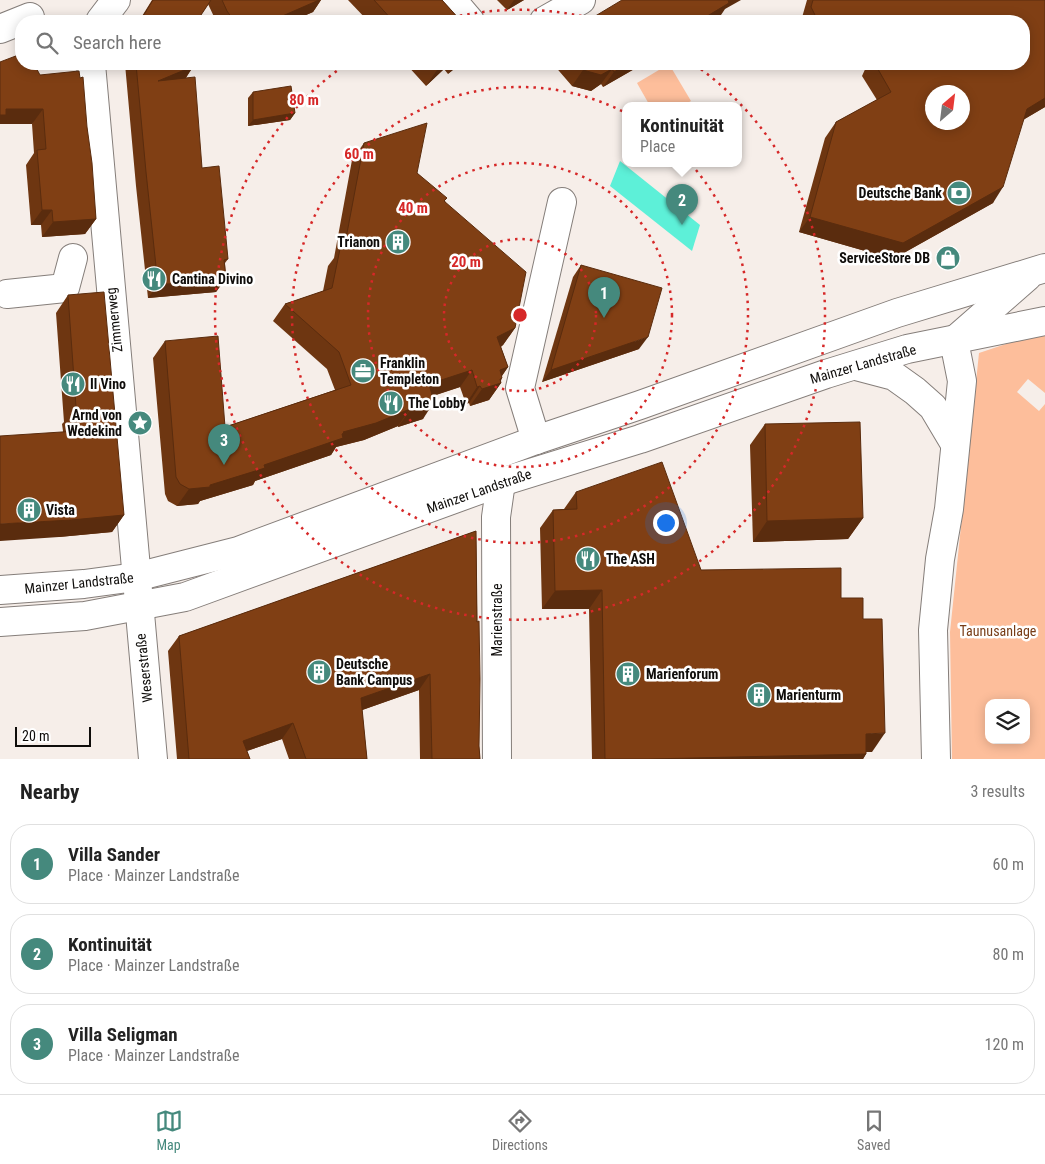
<!DOCTYPE html>
<html lang="en">
<head>
<meta charset="utf-8">
<style>
	body { margin:0; font-family:"Roboto Condensed",sans-serif; background:#f2f2f2; color:#222 }
	.controls { position:absolute; right:15px; bottom:15px; display:grid; overflow:hidden; border-radius:10px; box-shadow:0 2px 12px #0003 }
	.controls button { width:45px; height:45px; display:grid; place-items:center; padding:0; border:0; border-bottom:1px solid #e0e0e0; background:#fff; color:#222; font:25px sans-serif }
	.compass { position:absolute; left:925px; top:85px; width:45px; height:45px; border-radius:50%; background:#fff; box-shadow:0 2px 12px #0003; rotate:28deg }
	.scale { position:absolute; left:15px; bottom:12px; width:76px; box-sizing:border-box; padding-left:5px; border:2px solid #0f0d0b; border-top:0; font-size:14px; line-height:18px; white-space:nowrap; color:#0f0d0b; -webkit-text-stroke:4px #fff; paint-order:stroke }
	.you { position:absolute; left:665px; top:522px; width:18px; height:18px; margin:-12px; border:4px solid #fff; border-radius:50%; background:#1a73e8; box-shadow:0 0 0 8px #1a73e833 }
	.badge { display:grid; place-items:center; width:32px; height:32px; border-radius:50%; background:#45897d; color:#fff; font-size:16px; font-weight:700 }
	.pin { position:absolute; translate:-50% -41px; filter:drop-shadow(0 1px 2px #0008) }
	.pin::after { content:''; position:absolute; top:26px; width:18px; height:15px; background:inherit; clip-path:polygon(0 0,100% 0,50% 100%) }
	.popup { position:absolute; left:622px; top:102px; width:120px; height:65px; box-sizing:border-box; display:grid; place-content:center; border-radius:10px; background:#fff; filter:drop-shadow(0 1px 4px #0005); font-size:16px; white-space:nowrap; color:#767676 }
	.popup b { font-size:19px; color:#222 }
	.popup::after { content:''; position:absolute; left:50%; top:100%; margin-left:-10px; border:10px solid transparent; border-top-color:#fff }
	.list { margin:0; padding:0; list-style:none }
	h2 { display:flex; justify-content:space-between; align-items:center; height:65px; margin:0; padding:0 20px; font-size:21px }
	h2 small { font-size:16px; font-weight:400; color:#767676 }
	.list li { display:grid; grid-template-columns:32px 1fr auto; gap:15px; align-items:center; box-sizing:border-box; height:80px; margin:0 10px 10px; padding:0 10px; border:1px solid #e0e0e0; border-radius:20px }
	.list b { display:block; font-size:19px; white-space:nowrap }
	.list p { margin:0; font-size:16px; white-space:nowrap; color:#767676 }
	.list em { font-size:16px; font-style:normal; color:#767676 }
	.icon { flex:none; width:28px; height:28px; fill:none; stroke:currentColor; stroke-width:2; stroke-linecap:round; stroke-linejoin:round }
	.map { position:relative; flex:none; width:1045px; height:759px; overflow:hidden }
	.search { position:absolute; background:#fff; box-shadow:0 2px 12px #0003; left:15px; right:15px; top:15px; height:55px; display:flex; align-items:center; gap:12px; box-sizing:border-box; padding:0 18px; border-radius:20px; color:#767676; font-size:19px }
	.sheet { height:335px; background:#fff }
	nav { display:flex; justify-content:space-around; align-items:center; box-sizing:border-box; height:70px; border-top:1px solid #e0e0e0; background:#fff; font-size:14px; color:#767676 }
	nav a { display:grid; justify-items:center; gap:2px }
	nav .on { color:#45897d }
	.map>svg:first-child { display:block }
</style>
</head>
<body>
<div class="map">
<svg width="1045" height="759" viewBox="0 0 1045 759">
	<rect width="100%" height="100%" fill="#f6eee9"/>
	<g fill="#fdbe9b" fill-rule="evenodd">
		<path d="M669 64 691 101 682 106H650L637 83Z"/>
		<path d="M1045 331V393L1028 379 1017 392 1039 411 1045 404V759H952L950 632 979 353ZM989 703H1026V740H989Z"/>
	</g>
	<path fill="#5df0d8" d="M620 161 700 225 692 251 610 186Z"/>
	<g fill="none" stroke-linecap="round" stroke-linejoin="round">
		<defs>
			<g id="minor">
				<path d="M452 0 470 21"/>
				<path d="M100 21 116 0"/>
				<path d="M544 21 581 0"/>
				<path d="M0 29 30 17"/>
				<path d="M91 64 153 759"/>
				<path d="M7 294 65 288 73 258"/>
				<path d="M536 440 520 388 562 202"/>
				<path d="M497 759 496 517 501 482"/>
			</g>
			<g id="major">
				<path d="M956 339 1027 277"/>
				<path d="M856 366 894 376 915 391 933 407 955 444"/>
				<path d="M0 590 84 584 136 577 238 551 536 440 640 405 897 313 1045 268"/>
				<path d="M0 622 85 616 185 597 501 482 640 439 826 374 907 349 1045 321"/>
				<path d="M936 759 933 630 940 559 949 509 962 381 954 341"/>
			</g>
		</defs>
		<use href="#minor" stroke="#857e7a" stroke-width="30"/>
		<use href="#major" stroke="#857e7a" stroke-width="30"/>
		<use href="#minor" stroke="#fff" stroke-width="28"/>
		<use href="#major" stroke="#fff" stroke-width="28"/>
	</g>
	<g fill="#6e3611">
		<path d="M152 0H321L313 12 292 21H216L208 4 197 21H139Z"/>
		<path d="M348 0H442L461 21H368Z"/>
		<path d="M497 0H524L507 10Z"/>
		<path d="M807 0H1045V107L1023 120 993 203 893 259 799 232 825 138 836 122 877 100 862 76 867 65 866 64H1024V21H801Z"/>
		<path d="M125 64H194L186 78 202 168 228 259 225 263 226 278 216 292 148 298 136 186Z"/>
		<path d="M406 64H460L448 74 444 69 426 86Z"/>
		<path d="M553 64H643L603 87 601 84 591 91 572 86Z"/>
		<path d="M40 75 87 127 96 219 85 234 42 237 41 225H31L26 165 34 153 32 124Z"/>
		<path d="M253 92 295 113 290 120 248 126V98Z"/>
		<path d="M364 143 417 173 445 201 515 328 503 345 501 347 508 367 502 376 501 381V383L489 400 470 406 469 403 466 404 460 387 433 396 423 419 398 427V426L364 440 336 447 331 455 255 481 253 485 200 501 198 504 177 506 168 501 165 494 153 358 165 341 225 427 335 390 327 369 273 321 285 304 323 291 328 266 334 258 352 160Z"/>
		<path d="M581 265 639 349 542 382 573 277Z"/>
		<path d="M68 295 124 515 112 532 59 537 63 431 62 424 64 422 56 313Z"/>
		<path d="M765 424 863 518 848 539 753 542 750 445Z"/>
		<path d="M576 492 701 570 841 598 863 619 872 752H866V754L863 759H592L589 609H542L540 528 553 510 564 509Z"/>
		<path d="M476 531 479 746 480 759H420L419 690 362 710 367 759H289L282 739 247 751 250 759H177L168 651 179 636Z"/>
	</g>
	<g fill="#5a2c0e">
		<path d="M319 0H321L313 12 292 21H270Z"/>
		<path d="M514 0H524L507 10Z"/>
		<path d="M726 0H741L725 9 719 18 714 21H699Z"/>
		<path d="M444 64H448L444 69 426 86 437 70Z"/>
		<path d="M456 64H460L448 74Z"/>
		<path d="M628 64H643L603 87 614 72Z"/>
		<path d="M194 66 184 80 158 81Z"/>
		<path d="M612 69 601 84 591 91 572 86 583 70Z"/>
		<path d="M1045 98V107L1016 124 1027 109Z"/>
		<path d="M6 109H43L32 124H0V115Z"/>
		<path d="M295 113 290 120 248 126 253 120Z"/>
		<path d="M1003 187 993 203 893 259 799 232 810 217Z"/>
		<path d="M42 210H52L41 225H31Z"/>
		<path d="M96 219 85 234 42 237 53 222Z"/>
		<path d="M226 278 216 292 148 298 158 285Z"/>
		<path d="M515 328 503 345 486 354 497 337Z"/>
		<path d="M648 337 639 349 542 382 551 370Z"/>
		<path d="M508 367 496 384 500 379 502 378 499 384 501 383 489 400 470 406 482 389 500 370Z"/>
		<path d="M472 370 460 387 417 401 429 384Z"/>
		<path d="M480 386 469 403 466 404 477 387Z"/>
		<path d="M434 402 423 419 398 427 410 410Z"/>
		<path d="M410 409 398 426 364 440 336 447 331 455 255 481 253 485 200 501 198 504 177 506 189 489 210 485 264 465 343 432Z"/>
		<path d="M124 515 112 532 59 537 0 541V524Z"/>
		<path d="M863 518 848 539 753 542 767 521Z"/>
		<path d="M602 590 589 609H542L555 591Z"/>
		<path d="M430 674 419 690 351 714 361 698Z"/>
		<path d="M293 723 282 739 232 756 243 741Z"/>
		<path d="M885 733 872 752H854L866 734Z"/>
		<path d="M866 754 863 759H649Z"/>
	</g>
	<g fill="#803f14" stroke="#5a2c0e" fill-rule="evenodd">
		<path d="M153 0H211L197 21H140Z"/>
		<path d="M222 0H319L271 21H234L227 11Z"/>
		<path d="M374 0H442L461 21H393Z"/>
		<path d="M622 0H728L729 3 699 21H587Z"/>
		<path d="M813 0H1045V98L1027 109 1003 187 903 243 810 217 836 122 891 92 875 64H1024V21H824L817 19 811 7ZM932 92H962V122H932Z"/>
		<path d="M21 54V64H34L40 75 79 71 80 78 83 77 87 127 92 163 96 219 53 222 52 210H42L37 150 46 149 43 109H6V115H0V62Z"/>
		<path d="M136 64H194V66L158 81 195 77 202 168 219 166 228 259 224 260 226 278 158 285 146 172Z"/>
		<path d="M432 64H444L437 70Z"/>
		<path d="M577 64H628L614 72 612 69 601 75 583 70Z"/>
		<path d="M291 86 295 113 253 120V92Z"/>
		<path d="M427 123 417 173 447 198 444 201 526 272 515 328 497 337 508 367 500 370 502 378 500 379 501 383 482 389 480 386 477 387 472 370 429 384 434 402 410 410V409L376 423 343 432 344 433 342 434 343 438 264 465 265 468 210 485V487L189 489 180 484 176 477 165 341 218 336 225 427 351 385 339 352 285 304 332 288 340 249H344L364 143Z"/>
		<path d="M581 265 662 288 648 337 551 370Z"/>
		<path d="M104 292 124 515 71 520 0 524V436L77 431 75 407H76L68 295Z"/>
		<path d="M860 422 863 518 767 521 765 424Z"/>
		<path d="M662 462 701 570 841 568V598H863V619H882L885 733 866 734V754L649 759H605L602 590 555 591 553 510 577 509 576 492Z"/>
		<path d="M476 531 477 622 479 621 480 679 479 746 480 759H432L430 674 361 698 367 759H306L293 723 243 741 250 759H189L179 636Z"/>
	</g>
	<g fill="none" stroke="#d62828" stroke-width="2.5" stroke-dasharray="2.5 5">
		<circle cx="520" cy="315" r="76"/>
		<circle cx="520" cy="315" r="152"/>
		<circle cx="520" cy="315" r="228"/>
		<path d="M438 21A305 305 0 0 1 602 21M695 65A305 305 0 1 1 345 65"/>
	</g>
	<defs>
		<symbol id="bank-disc" viewBox="-11 -11 22 22"><circle r="9.5" fill="#45897d" stroke="#fff"/><path d="M-6-4H6V4H-6ZM0-2.3a2.3 2.3 0 1 0 0 4.6a2.3 2.3 0 1 0 0-4.6Z" fill="#fff"/></symbol>
		<symbol id="building-disc" viewBox="-11 -11 22 22"><circle r="9.5" fill="#45897d" stroke="#fff"/><path d="M-4-6H4V6H1V3H-1V6H-4ZM-2.5-4.3h1.7v1.8h-1.7ZM.8-4.3h1.7v1.8H.8ZM-2.5-1h1.7V.8h-1.7ZM.8-1h1.7V.8H.8Z" fill="#fff"/></symbol>
		<symbol id="shop-disc" viewBox="-11 -11 22 22"><circle r="9.5" fill="#45897d" stroke="#fff"/><path d="M-5-2.5h2.3a2.7 3.5 0 0 1 5.4 0H5L5.5 6h-11ZM-1.5-2.5h3a1.5 2.3 0 0 0-3 0Z" fill="#fff"/></symbol>
		<symbol id="restaurant-disc" viewBox="-11 -11 22 22"><circle r="9.5" fill="#45897d" stroke="#fff"/><path d="M-5-6h1v4h1v-4h1v4h1v-4h1v5L-1.5 .5V6h-2V.5L-5-1ZM5-6V6H3V1.5H1.5Q1.5-4 5-6Z" fill="#fff"/></symbol>
		<symbol id="office-disc" viewBox="-11 -11 22 22"><circle r="9.5" fill="#45897d" stroke="#fff"/><path d="M-6-3h4V-5.5h4V-3h4V5H-6ZM-1-4.5V-3h2v-1.5ZM-6 0V1H6V0Z" fill="#fff"/></symbol>
		<symbol id="sight-disc" viewBox="-11 -11 22 22"><circle r="9.5" fill="#45897d" stroke="#fff"/><path d="M0-6L1.8-2.2L6-1.7L2.9 1.2L3.7 5.4L0 3.3L-3.7 5.4L-2.9 1.2L-6-1.7L-1.8-2.2Z" fill="#fff"/></symbol>
	</defs>
	<g fill-rule="evenodd">
		<use href="#bank-disc" x="945" y="179" width="28" height="28"/>
		<use href="#building-disc" x="384" y="228" width="28" height="28"/>
		<use href="#shop-disc" x="934" y="244" width="28" height="28"/>
		<use href="#restaurant-disc" x="140" y="265" width="28" height="28"/>
		<use href="#office-disc" x="349" y="357" width="28" height="28"/>
		<use href="#restaurant-disc" x="59" y="370" width="28" height="28"/>
		<use href="#restaurant-disc" x="377" y="389" width="28" height="28"/>
		<use href="#sight-disc" x="126" y="409" width="28" height="28"/>
		<use href="#building-disc" x="15" y="496" width="28" height="28"/>
		<use href="#restaurant-disc" x="574" y="545" width="28" height="28"/>
		<use href="#building-disc" x="305" y="658" width="28" height="28"/>
		<use href="#building-disc" x="614" y="660" width="28" height="28"/>
		<use href="#building-disc" x="745" y="681" width="28" height="28"/>
	</g>
	<g text-anchor="middle" dominant-baseline="central" stroke-width="5" stroke-linejoin="round" paint-order="stroke">
		<g font-size="14" font-weight="bold" fill="#0f0d0b" stroke="#fff" text-anchor="start">
			<text x="942" y="193" text-anchor="end">Deutsche Bank</text>
			<text x="380" y="242" text-anchor="end">Trianon</text>
			<text x="930" y="258" text-anchor="end">ServiceStore DB</text>
			<text x="172" y="279">Cantina Divino</text>
			<text x="380" y="363">Franklin<tspan x="380" dy="16">Templeton</tspan></text>
			<text x="90" y="384">Il Vino</text>
			<text x="408" y="403">The Lobby</text>
			<text x="122" y="415" text-anchor="end">Arnd von<tspan x="122" dy="16">Wedekind</tspan></text>
			<text x="46" y="510">Vista</text>
			<text x="606" y="559">The ASH</text>
			<text x="336" y="664">Deutsche<tspan x="336" dy="16">Bank Campus</tspan></text>
			<text x="646" y="674">Marienforum</text>
			<text x="776" y="695">Marienturm</text>
		</g>
		<g font-size="14" fill="#0f0d0b" stroke="#fff">
			<text transform="translate(114 320) rotate(-96)">Zimmerweg</text>
			<text transform="translate(863 364) rotate(-16)">Mainzer Landstraße</text>
			<text transform="translate(479 491) rotate(-19)">Mainzer Landstraße</text>
			<text transform="translate(79 583) rotate(-6)">Mainzer Landstraße</text>
			<text transform="translate(497 620) rotate(-90)">Marienstraße</text>
			<text transform="translate(144 668) rotate(-96)">Weserstraße</text>
		</g>
		<g font-size="14" fill="#783d17" stroke="#fff">
			<text x="998" y="631">Taunusanlage</text>
		</g>
	</g>
	<circle cx="520" cy="315" r="8" fill="#d62828" stroke="#fff" stroke-width="2.5"/>
	<g font-size="15" text-anchor="middle" font-weight="bold" fill="#d62828" stroke="#fff" stroke-width="5" stroke-linejoin="round" paint-order="stroke">
		<text x="304" y="105">80 m</text>
		<text x="359" y="159">60 m</text>
		<text x="413" y="213">40 m</text>
		<text x="466" y="267">20 m</text>
	</g>
</svg>
<div class="controls">
<button><svg class="icon" aria-label="layers" viewBox="0 0 24 24"><path d="M12 4l9 5-9 5-9-5zM3 14l9 5 9-5"/></svg></button>
</div>
<svg class="compass" viewBox="-18 -18 36 36"><path d="M0-13l5 13h-10z" fill="#e53935"/><path d="M0 13l5-13h-10z" fill="#767676"/></svg>
<div class="scale">20 m</div>
<div class="you"></div>
<div class="pin badge" style="left:604px;top:318px">1</div>
<div class="pin badge" style="left:682px;top:225px">2</div>
<div class="popup"><b>Kontinuität</b>Place</div>
<div class="pin badge" style="left:224px;top:465px">3</div>
<div class="search"><svg class="icon" aria-label="search" viewBox="0 0 24 24"><circle cx="10" cy="10" r="6"/><path d="M15 15l6 6"/></svg>Search here</div>
</div>
<section class="sheet">
<h2>Nearby<small>3 results</small></h2>
<ul class="list">
<li><span class="badge">1</span><div><b>Villa Sander</b><p>Place · Mainzer Landstraße</p></div><em>60 m</em></li>
<li><span class="badge">2</span><div><b>Kontinuität</b><p>Place · Mainzer Landstraße</p></div><em>80 m</em></li>
<li><span class="badge">3</span><div><b>Villa Seligman</b><p>Place · Mainzer Landstraße</p></div><em>120 m</em></li>
</ul>
</section>
<nav>
<a class="on"><svg class="icon" aria-label="map" viewBox="0 0 24 24"><path d="M3 6l6-2 6 2 6-2v14l-6 2-6-2-6 2zM9 4v14M15 6v14"/></svg>Map</a>
<a><svg class="icon" aria-label="directions" viewBox="0 0 24 24"><path d="M12 3l9 9-9 9-9-9zM9 14v-3h6M13 9l2 2-2 2"/></svg>Directions</a>
<a><svg class="icon" aria-label="saved" viewBox="0 0 24 24"><path d="M7 4h10v16l-5-4-5 4z"/></svg>Saved</a>
</nav>
</body>
</html>
